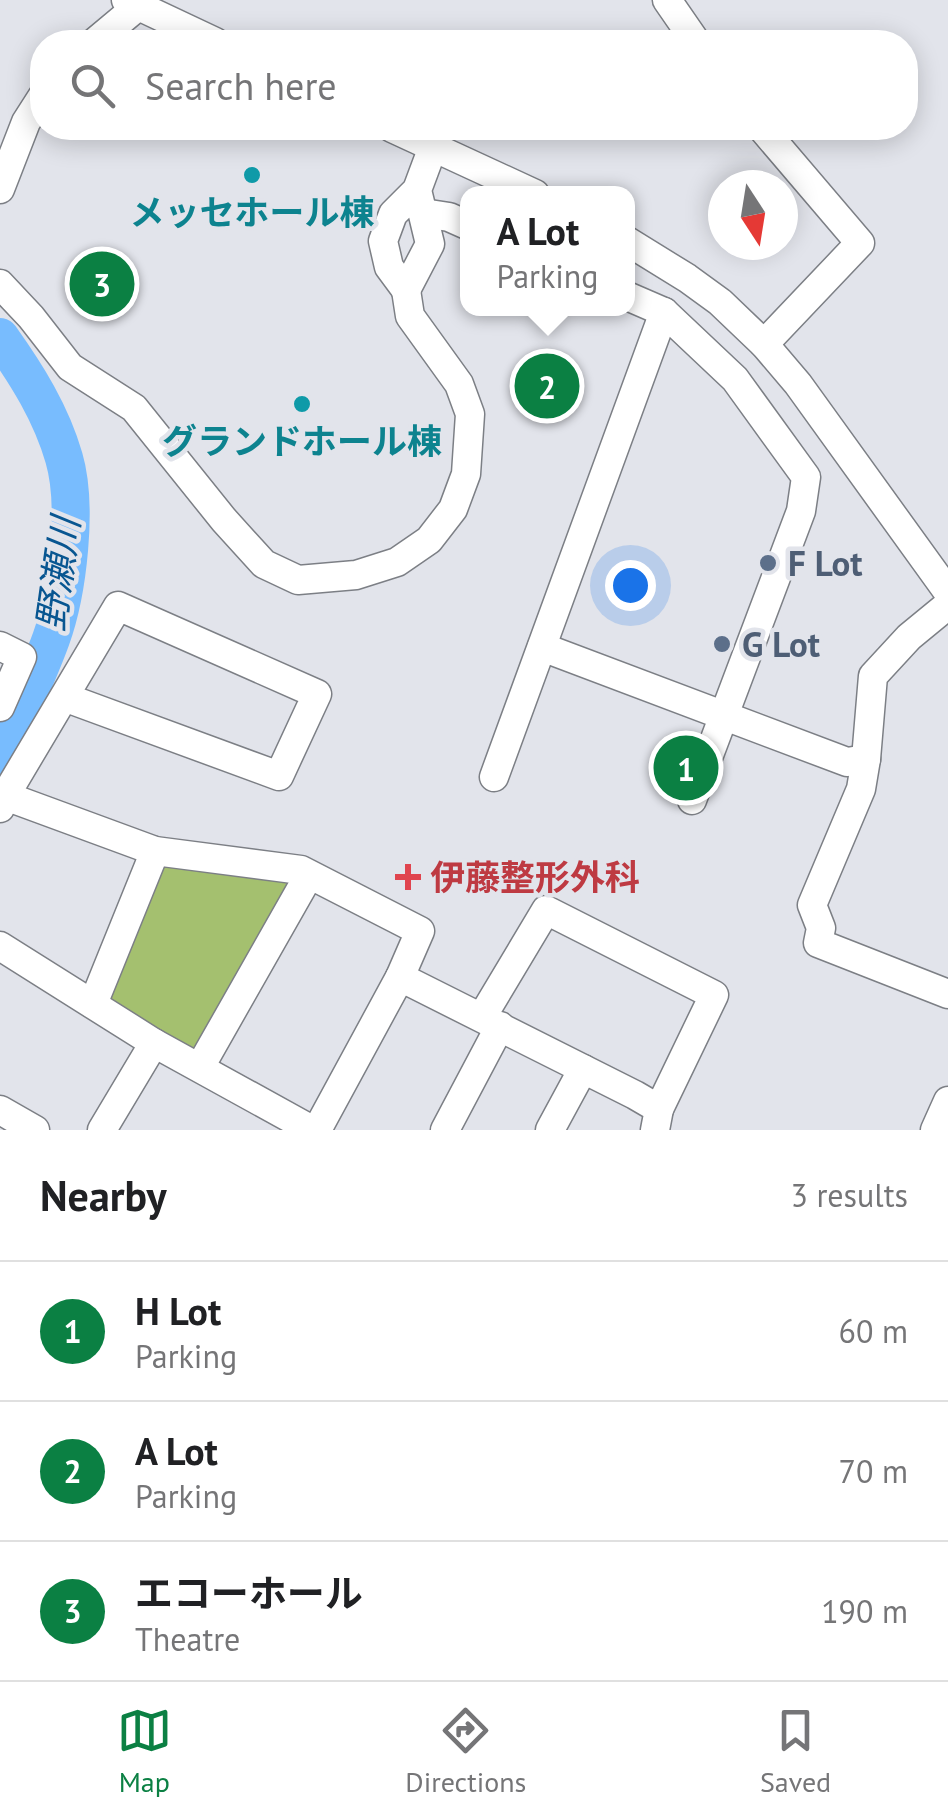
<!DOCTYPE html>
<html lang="en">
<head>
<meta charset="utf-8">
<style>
	body { margin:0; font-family:"PT Sans","Noto Sans JP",sans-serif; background:#f2f2f2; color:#202124 }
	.compass { position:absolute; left:708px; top:170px; width:90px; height:90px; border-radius:50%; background:#fff; box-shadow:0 5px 25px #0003; rotate:168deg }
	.you { position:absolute; left:630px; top:585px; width:35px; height:35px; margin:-25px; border:8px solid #fff; border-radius:50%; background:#1a73e8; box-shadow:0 0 0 15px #1a73e833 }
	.badge { display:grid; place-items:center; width:65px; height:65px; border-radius:50%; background:#0b8043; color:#fff; font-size:32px; font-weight:700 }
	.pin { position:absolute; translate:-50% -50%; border:5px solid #fff; box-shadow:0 2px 10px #0006 }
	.popup { position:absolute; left:460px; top:186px; width:175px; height:130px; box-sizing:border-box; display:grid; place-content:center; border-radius:20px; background:#fff; filter:drop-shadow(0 2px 8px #0005); font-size:32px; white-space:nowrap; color:#757577 }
	.popup b { font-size:38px; color:#202124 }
	.popup::after { content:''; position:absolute; left:50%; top:100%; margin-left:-20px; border:20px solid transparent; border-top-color:#fff }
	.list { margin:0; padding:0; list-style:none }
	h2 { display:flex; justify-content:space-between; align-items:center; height:130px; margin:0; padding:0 40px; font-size:42px }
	h2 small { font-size:32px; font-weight:400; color:#757577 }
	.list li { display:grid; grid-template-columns:65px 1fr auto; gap:30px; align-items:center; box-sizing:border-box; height:140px; padding:0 40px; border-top:2px solid #e0e0e0 }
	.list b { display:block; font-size:38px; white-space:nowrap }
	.list p { margin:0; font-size:32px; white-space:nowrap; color:#757577 }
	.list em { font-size:32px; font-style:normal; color:#757577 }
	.icon { flex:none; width:55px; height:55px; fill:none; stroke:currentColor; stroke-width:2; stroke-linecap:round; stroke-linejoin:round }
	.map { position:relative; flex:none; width:948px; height:1130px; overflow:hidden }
	.search { position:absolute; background:#fff; box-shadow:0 5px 25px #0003; left:30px; right:30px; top:30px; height:110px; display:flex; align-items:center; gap:25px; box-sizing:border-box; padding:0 35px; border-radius:40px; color:#757577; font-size:38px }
	.sheet { height:550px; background:#fff }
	nav { display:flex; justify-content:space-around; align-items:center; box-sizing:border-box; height:140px; border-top:2px solid #e0e0e0; background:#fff; font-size:28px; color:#757577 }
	nav a { display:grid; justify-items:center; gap:5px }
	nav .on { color:#0b8043 }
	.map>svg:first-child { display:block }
</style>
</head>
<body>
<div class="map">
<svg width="948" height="1130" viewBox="0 0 948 1130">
	<rect width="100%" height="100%" fill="#e2e4eb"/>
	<path fill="#a4c06f" d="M170 860 283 876 288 882 201 1051 190 1053 111 1006 106 994 158 869Z"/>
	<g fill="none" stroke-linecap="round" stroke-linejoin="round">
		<path stroke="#78bcfe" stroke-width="38" d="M0 337C27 375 51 413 64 458 78 506 68 592 51 639 36 680 17 719 0 759"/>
		<defs>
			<g id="minor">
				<path d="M126 0 215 42"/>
				<path d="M667 0 696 42"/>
				<path d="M95 42 138 6"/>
				<path d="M392 128 535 194"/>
				<path d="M762 128 860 243 764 344"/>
				<path d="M0 189 26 122 42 97"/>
				<path d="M417 190 430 244 406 290 389 267 383 241 393 214 417 190 433 147"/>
				<path d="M423 213 449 217 467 225"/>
				<path d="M627 241 687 278 720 302 764 344 798 384 948 592"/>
				<path d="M0 284 31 317 70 367 134 408 224 520 264 564 298 580 356 575 397 562 429 540 453 509 466 474 470 414 459 384 410 316 406 290"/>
				<path d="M627 296 664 312 735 379 806 477 801 511 692 800"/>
				<path d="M948 605 909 637 873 676 866 759 861 789 812 905 821 928 818 943 948 994"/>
				<path d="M0 646 22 657 0 707"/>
				<path d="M542 647 847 762 866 759"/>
				<path d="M494 777 664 312"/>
				<path d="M0 794 155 851 301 870 420 931 400 977 317 1130"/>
				<path d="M0 808 5 796 118 606 317 694 279 776 64 697"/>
				<path d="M0 946 154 1043 312 1130"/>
				<path d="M400 977 635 1095 659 1109 655 1130"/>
				<path d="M93 1004 155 851"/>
				<path d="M482 1017 546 910 714 995 659 1109"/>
				<path d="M200 1067 309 875"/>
				<path d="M0 1110 35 1130"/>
				<path d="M102 1130 154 1043"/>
				<path d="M445 1130 500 1026"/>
				<path d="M550 1130 583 1069"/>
				<path d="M935 1130 948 1101"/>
			</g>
		</defs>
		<use href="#minor" stroke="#7c7f85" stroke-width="31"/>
		<use href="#minor" stroke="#fff" stroke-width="28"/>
	</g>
	<g fill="#0f9aa8" stroke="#e2e4eb" stroke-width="4">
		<circle cx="252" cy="175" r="10"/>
		<circle cx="302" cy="404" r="10"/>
	</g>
	<g fill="#5c6f8a" stroke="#e2e4eb" stroke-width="4">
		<circle cx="768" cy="563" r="10"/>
		<circle cx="722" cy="644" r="10"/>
	</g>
	<path fill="#e0444e" stroke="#e2e4eb" stroke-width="4" d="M403 862h10v10h10v10h-10v10h-10v-10h-10v-10h10z"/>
	<g text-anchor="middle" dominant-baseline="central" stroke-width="9" stroke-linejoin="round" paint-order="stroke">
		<g font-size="35" font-weight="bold" fill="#0d838f" stroke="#e2e4eb">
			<text x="252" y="212">メッセホール棟</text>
			<text x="302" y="441">グランドホール棟</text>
		</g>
		<g font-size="35" font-weight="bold" fill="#4e5e75" stroke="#e2e4eb" text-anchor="start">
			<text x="788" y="563">F Lot</text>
			<text x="742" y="644">G Lot</text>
		</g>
		<g font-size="35" font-weight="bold" fill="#be3a42" stroke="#e2e4eb" text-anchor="start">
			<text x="430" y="877">伊藤整形外科</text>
		</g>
		<g font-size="38" font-style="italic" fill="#085691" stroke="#e2e4eb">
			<text transform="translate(57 574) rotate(-82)">野瀬川</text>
		</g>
	</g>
</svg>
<svg class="compass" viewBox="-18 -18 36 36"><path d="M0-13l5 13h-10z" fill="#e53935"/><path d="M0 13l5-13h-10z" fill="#757577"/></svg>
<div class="you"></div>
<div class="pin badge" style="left:686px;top:768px">1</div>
<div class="pin badge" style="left:547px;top:386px">2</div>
<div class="popup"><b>A Lot</b>Parking</div>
<div class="pin badge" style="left:102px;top:284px">3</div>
<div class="search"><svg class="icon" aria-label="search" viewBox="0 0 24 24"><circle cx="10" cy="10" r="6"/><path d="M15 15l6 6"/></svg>Search here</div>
</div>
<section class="sheet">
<h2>Nearby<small>3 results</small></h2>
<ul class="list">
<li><span class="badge">1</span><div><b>H Lot</b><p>Parking</p></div><em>60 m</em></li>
<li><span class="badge">2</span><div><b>A Lot</b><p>Parking</p></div><em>70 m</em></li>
<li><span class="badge">3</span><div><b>エコーホール</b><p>Theatre</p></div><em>190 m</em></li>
</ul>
</section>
<nav>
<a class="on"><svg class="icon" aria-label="map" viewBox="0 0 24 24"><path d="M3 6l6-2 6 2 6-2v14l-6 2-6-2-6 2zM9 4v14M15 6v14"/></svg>Map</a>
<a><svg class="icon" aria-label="directions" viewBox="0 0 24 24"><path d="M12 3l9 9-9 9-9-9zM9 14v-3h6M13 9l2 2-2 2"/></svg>Directions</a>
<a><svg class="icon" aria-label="saved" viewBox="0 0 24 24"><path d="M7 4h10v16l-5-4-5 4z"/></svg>Saved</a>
</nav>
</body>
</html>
